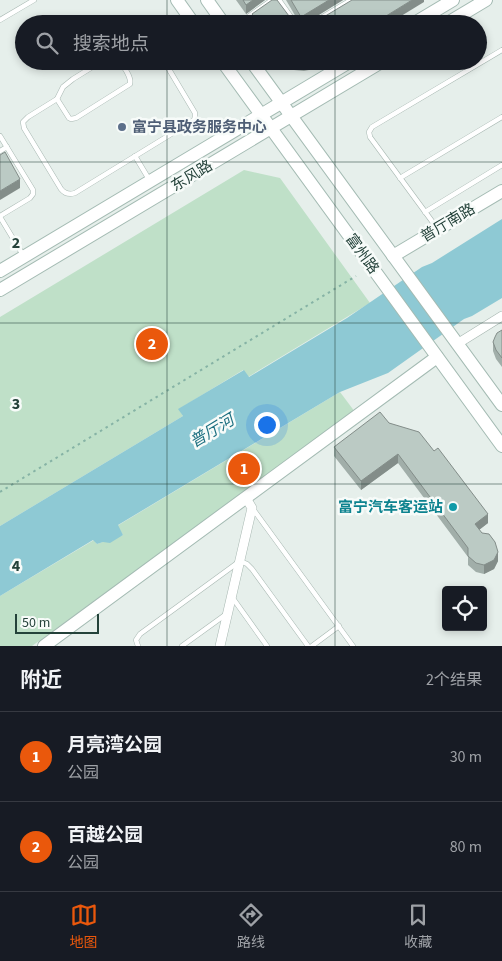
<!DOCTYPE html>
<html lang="zh">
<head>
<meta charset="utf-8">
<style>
	body { margin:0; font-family:"Source Sans 3","Noto Sans SC",sans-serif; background:#242831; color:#f1f3f6 }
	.controls { position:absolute; right:15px; bottom:15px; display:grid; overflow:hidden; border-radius:5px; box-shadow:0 2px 8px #0003 }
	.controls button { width:45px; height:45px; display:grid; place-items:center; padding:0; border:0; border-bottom:1px solid #363941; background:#171b24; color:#f1f3f6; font:25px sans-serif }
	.scale { position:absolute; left:15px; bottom:12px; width:84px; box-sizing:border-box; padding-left:5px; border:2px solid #24423a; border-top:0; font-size:14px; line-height:18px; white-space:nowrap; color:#24423a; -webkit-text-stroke:4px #f7fbf9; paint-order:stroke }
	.you { position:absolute; left:266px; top:424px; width:18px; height:18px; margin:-12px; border:4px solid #fff; border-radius:50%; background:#1a73e8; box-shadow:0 0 0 8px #1a73e833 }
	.badge { display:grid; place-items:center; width:32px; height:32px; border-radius:50%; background:#ea580c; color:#fff; font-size:16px; font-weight:700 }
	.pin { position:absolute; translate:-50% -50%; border:2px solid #fff; box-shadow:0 1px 5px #0006 }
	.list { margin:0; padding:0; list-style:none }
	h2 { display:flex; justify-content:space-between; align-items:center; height:65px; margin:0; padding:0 20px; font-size:21px }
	h2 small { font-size:16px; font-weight:400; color:#9ea1a6 }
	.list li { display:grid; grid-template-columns:32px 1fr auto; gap:15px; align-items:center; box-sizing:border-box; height:90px; padding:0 20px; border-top:1px solid #363941 }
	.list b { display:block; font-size:19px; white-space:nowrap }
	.list p { margin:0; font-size:16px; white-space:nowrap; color:#9ea1a6 }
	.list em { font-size:16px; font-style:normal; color:#9ea1a6 }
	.icon { flex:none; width:28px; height:28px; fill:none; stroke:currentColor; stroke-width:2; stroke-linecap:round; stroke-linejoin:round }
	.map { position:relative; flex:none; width:502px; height:646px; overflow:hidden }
	.search { position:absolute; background:#171b24; box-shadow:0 2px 8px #0003; left:15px; right:15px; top:15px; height:55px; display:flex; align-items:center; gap:12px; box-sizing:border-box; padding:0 18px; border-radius:28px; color:#9ea1a6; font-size:19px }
	.sheet { height:245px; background:#171b24 }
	nav { display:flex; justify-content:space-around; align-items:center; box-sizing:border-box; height:70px; border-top:1px solid #363941; background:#171b24; font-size:14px; color:#9ea1a6 }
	nav a { display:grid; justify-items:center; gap:2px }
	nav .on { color:#ea580c }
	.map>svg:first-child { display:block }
</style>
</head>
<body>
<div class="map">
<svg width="502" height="646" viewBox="0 0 502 646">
	<rect width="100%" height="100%" fill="#e6efeb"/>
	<g fill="#bfe0c8">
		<path d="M244 170 280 178 370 303 248 377 243 370 179 409 183 416 0 526V317Z"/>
		<path d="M340 392 355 412 32 646H0V596L94 540 97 544 123 535 117 526Z"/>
	</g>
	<path fill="#8ec9d4" d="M502 219V298L472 316 464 319 388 373 340 392 118 525 123 535 110 543 103 542 97 544 93 540 0 596V526L183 416 178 409 244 370 249 377 347 318 422 267 432 263Z"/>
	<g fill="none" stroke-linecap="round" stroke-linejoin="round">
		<defs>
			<g id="lane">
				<path d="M279 0 296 24"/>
				<path d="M0 20 34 0"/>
				<path d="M238 24 272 0"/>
				<path d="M311 24 351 0"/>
				<path d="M102 61 73 79 63 87 57 99 28 117 23 122 24 128 61 189C65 194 69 195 75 193L194 120 195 117V113L164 61"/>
				<path d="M324 61 331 71"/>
				<path d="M57 99 69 118 71 119 76 118 130 84C132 77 124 68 120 61"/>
				<path d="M0 136 33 190V194L30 198 0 216"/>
				<path d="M0 151 7 147"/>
				<path d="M135 156 150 181"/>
				<path d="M400 178 502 117"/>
				<path d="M425 212 502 165"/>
				<path d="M0 217 23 255"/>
				<path d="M437 228 370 137 369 132 372 127 502 50"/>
				<path d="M253 509 353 646"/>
				<path d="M232 597 267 646"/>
				<path d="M138 646 136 640 140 634 240 561 247 564 252 569 308 646"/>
				<path d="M182 646 225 615"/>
				<path d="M312 646 339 626"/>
			</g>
			<g id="street">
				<path d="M457 344 502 316"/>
				<path d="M220 646 252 508 246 498"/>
			</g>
			<g id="secondary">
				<path d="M177 0 194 24"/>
				<path d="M207 0 224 24"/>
				<path d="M413 24 453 0"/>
				<path d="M446 24 486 0"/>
				<path d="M222 61 502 446"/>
				<path d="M251 61 502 405"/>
				<path d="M393 256 502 191"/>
				<path d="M0 271 351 61"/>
				<path d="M0 290 383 61"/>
				<path d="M44 646 437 357"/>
			</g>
		</defs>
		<use href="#lane" stroke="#a8b8b2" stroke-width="5.5"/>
		<use href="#street" stroke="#a8b8b2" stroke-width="10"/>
		<use href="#secondary" stroke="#a4bbb3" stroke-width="14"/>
		<path stroke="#86b3a5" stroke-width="2" stroke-dasharray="2.5 4" stroke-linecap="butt" d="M0 492 356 276"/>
		<use href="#lane" stroke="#fff" stroke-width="4.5"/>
		<use href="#street" stroke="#fff" stroke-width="9"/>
		<use href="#secondary" stroke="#fff" stroke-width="12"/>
	</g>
	<g fill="#a1aea9">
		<path d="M236 0H265L246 14Z"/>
		<path d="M286 0H343L304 24H300Z"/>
		<path d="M252 14 295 24H253Z"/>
		<path d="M282 61H319V65L309 70 304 71 294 70 286 65Z"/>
		<path d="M502 330V367L496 359 493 351V342Z"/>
		<path d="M389 423 488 523 479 530 498 561 494 569 484 574 476 572 468 565V557L398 463 361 490 334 456V447Z"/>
	</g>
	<g fill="#838d89">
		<path d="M253 0H265L246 14V5Z"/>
		<path d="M329 0H343L304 24H301V17Z"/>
		<path d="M412 0H424V2L388 24H373Z"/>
		<path d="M309 61H319V65L309 70Z"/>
		<path d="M20 179V188L0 200V191Z"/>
		<path d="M398 454V463L361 490V481Z"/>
		<path d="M488 514V523L475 533V524Z"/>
		<path d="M498 552V561L494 569 484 574V565Z"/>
	</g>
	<g fill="#bbcac4" stroke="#838d89">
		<path d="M243 0H253L246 5Z"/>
		<path d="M272 0H277L295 24H260L252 14Z"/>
		<path d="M291 0H329L301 17Z"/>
		<path d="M352 0H412L373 24H312Z"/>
		<path d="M5 152 20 179 0 191V155Z"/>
		<path d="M502 330V358L496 350 493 342 495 337 497 333Z"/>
		<path d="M380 412 389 423 419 432 434 451 438 448 488 514 475 524 482 533 489 534 495 542 498 552 494 560 484 565 476 563 468 556V548L398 454 361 481 334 447Z"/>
	</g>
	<path fill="none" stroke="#24423a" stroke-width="1" stroke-opacity="0.55" d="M167 0V24M335 0V24M167 61V646M335 61V646M0 162H502M0 323H502M0 484H502"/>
	<circle fill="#5c6f8a" stroke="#f7fbf9" stroke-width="2" cx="122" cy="127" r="5"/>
	<circle fill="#0f9aa8" stroke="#f7fbf9" stroke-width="2" cx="453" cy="507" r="5"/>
	<g text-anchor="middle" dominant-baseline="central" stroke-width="5" stroke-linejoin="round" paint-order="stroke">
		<g font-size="15" font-weight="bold" fill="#4e5e75" stroke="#f7fbf9" text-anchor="start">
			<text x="132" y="127">富宁县政务服务中心</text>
		</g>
		<g font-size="15" fill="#24423a" stroke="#f7fbf9">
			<text transform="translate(192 176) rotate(-31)">东风路</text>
			<text transform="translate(448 223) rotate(-31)">普厅南路</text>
			<text transform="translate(362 254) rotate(54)">富州路</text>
		</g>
		<g font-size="15" font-weight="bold" fill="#0d838f" stroke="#f7fbf9" text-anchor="end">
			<text x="443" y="507">富宁汽车客运站</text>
		</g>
		<g font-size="16" font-style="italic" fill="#1c6f80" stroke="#f7fbf9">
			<text transform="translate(212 431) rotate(-31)">普厅河</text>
		</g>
	</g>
	<g font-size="16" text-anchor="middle" font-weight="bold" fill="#24423a" stroke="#f7fbf9" stroke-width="5" stroke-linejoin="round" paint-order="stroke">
		<text x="16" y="248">2</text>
		<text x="16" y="409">3</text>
		<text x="16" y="571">4</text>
	</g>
</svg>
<div class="controls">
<button><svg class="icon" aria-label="locate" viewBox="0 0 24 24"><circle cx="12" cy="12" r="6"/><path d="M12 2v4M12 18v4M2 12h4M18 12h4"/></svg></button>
</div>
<div class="scale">50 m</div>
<div class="you"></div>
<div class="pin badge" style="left:244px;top:469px">1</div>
<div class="pin badge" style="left:152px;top:344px">2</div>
<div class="search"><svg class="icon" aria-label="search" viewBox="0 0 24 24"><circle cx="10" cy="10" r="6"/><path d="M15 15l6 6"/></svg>搜索地点</div>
</div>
<section class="sheet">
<h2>附近<small>2个结果</small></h2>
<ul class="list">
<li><span class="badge">1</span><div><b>月亮湾公园</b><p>公园</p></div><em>30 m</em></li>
<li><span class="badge">2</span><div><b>百越公园</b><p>公园</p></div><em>80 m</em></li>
</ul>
</section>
<nav>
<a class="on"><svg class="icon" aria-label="map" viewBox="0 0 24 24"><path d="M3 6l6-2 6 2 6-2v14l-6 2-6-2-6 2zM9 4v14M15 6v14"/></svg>地图</a>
<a><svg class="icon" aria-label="directions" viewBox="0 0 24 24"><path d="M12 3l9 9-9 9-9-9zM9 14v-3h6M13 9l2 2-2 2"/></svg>路线</a>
<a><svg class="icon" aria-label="saved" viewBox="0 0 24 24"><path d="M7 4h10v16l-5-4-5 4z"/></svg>收藏</a>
</nav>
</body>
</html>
